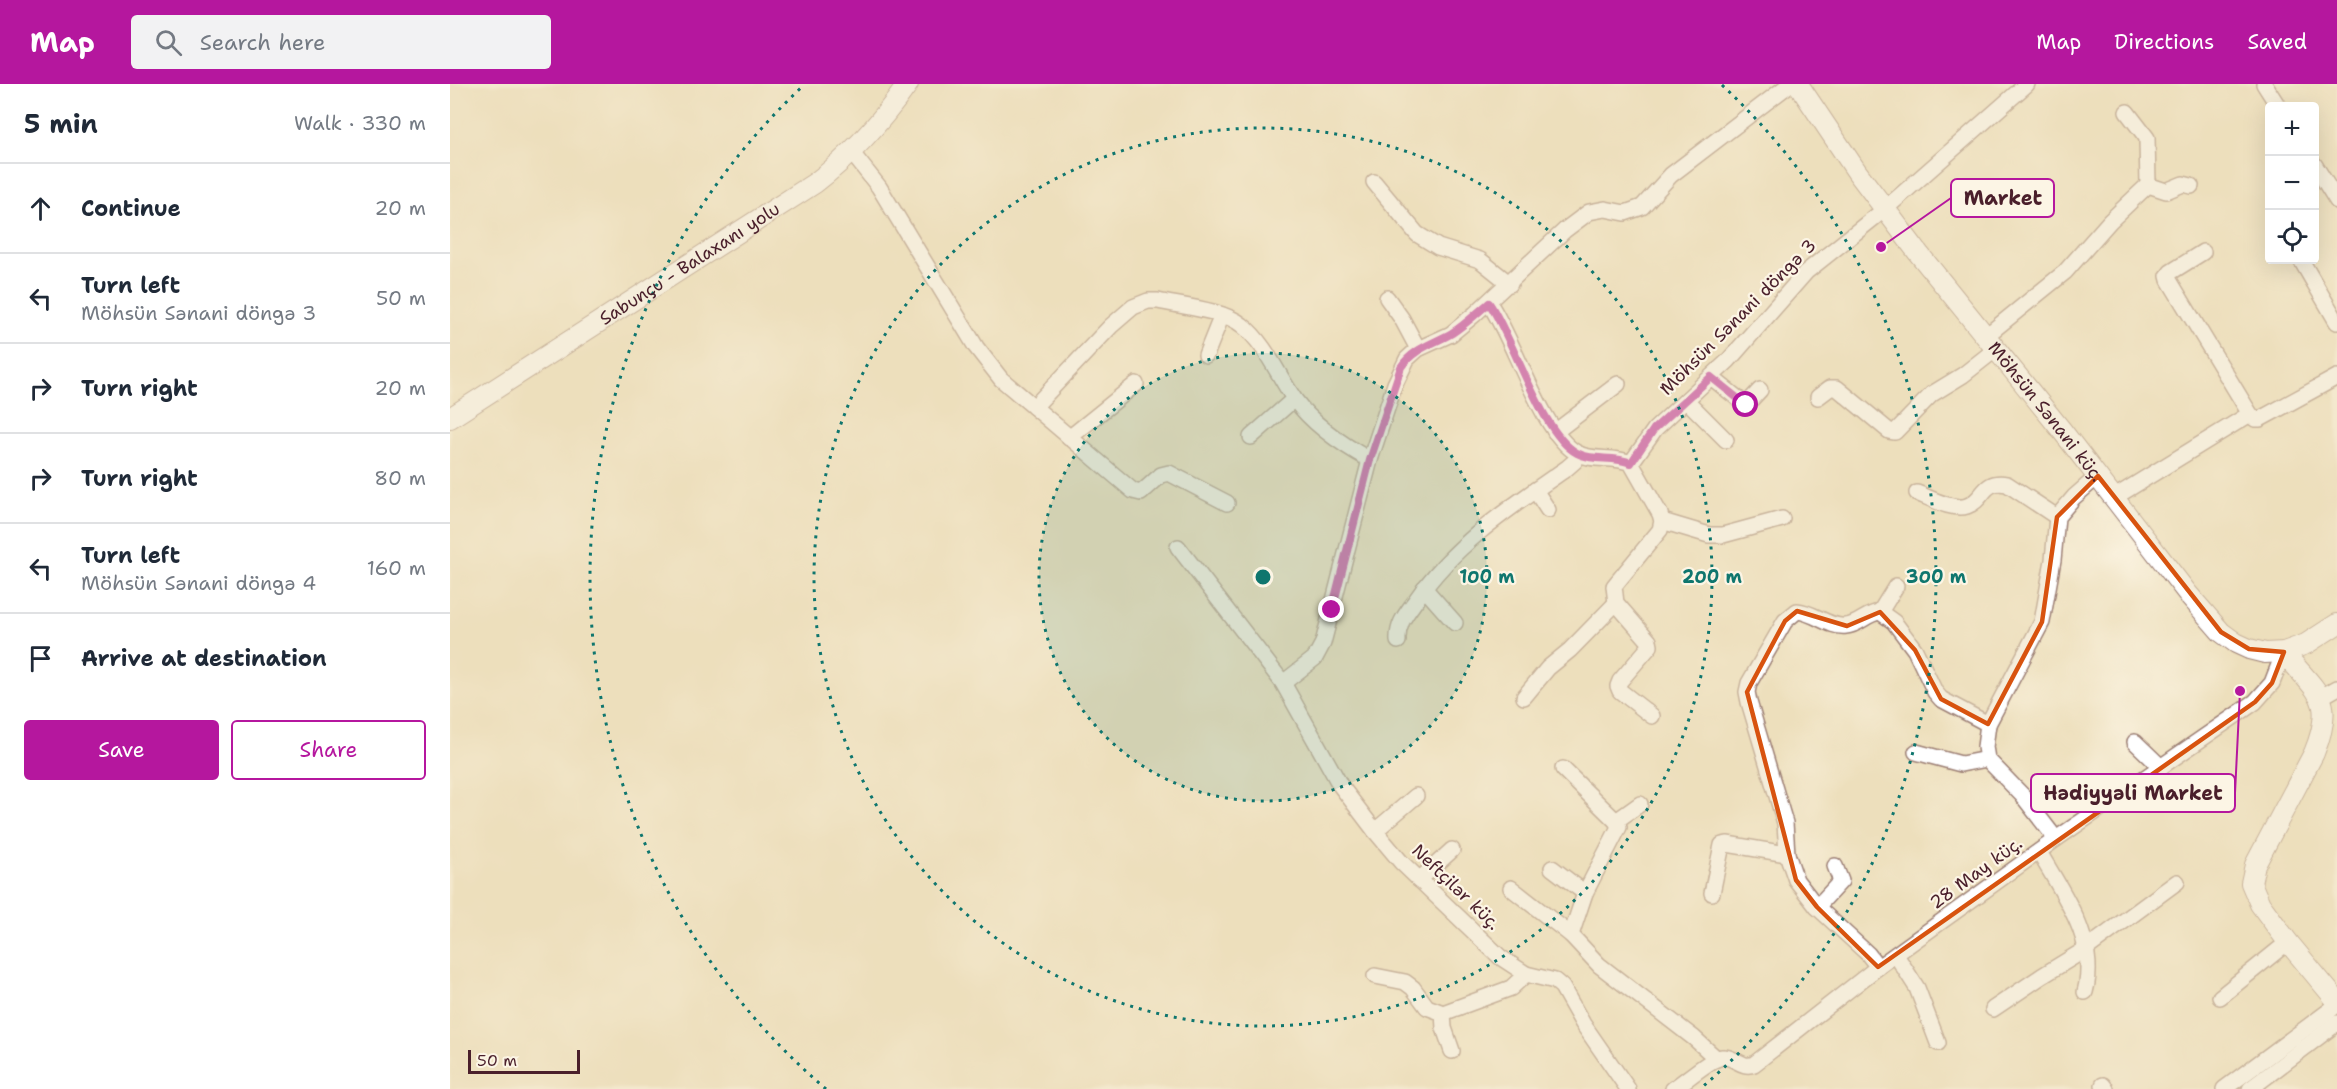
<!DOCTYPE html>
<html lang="en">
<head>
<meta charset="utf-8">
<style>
	body { margin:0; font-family:"Shantell Sans",sans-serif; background:#f2f2f3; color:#1f2937 }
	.controls { position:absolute; right:18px; top:18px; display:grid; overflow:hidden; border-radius:6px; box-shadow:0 6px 24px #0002 }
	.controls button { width:54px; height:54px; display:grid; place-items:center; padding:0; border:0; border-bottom:2px solid #e0e1e3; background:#fff; color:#1f2937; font:30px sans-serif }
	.scale { position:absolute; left:18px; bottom:15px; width:112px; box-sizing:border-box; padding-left:6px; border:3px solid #4a1f2b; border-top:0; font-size:16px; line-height:21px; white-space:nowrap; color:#4a1f2b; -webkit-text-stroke:4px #fcf5e5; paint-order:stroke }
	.stop { position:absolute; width:18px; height:18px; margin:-14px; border:4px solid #b5179e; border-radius:50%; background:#fff }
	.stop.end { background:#b5179e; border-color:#fff; box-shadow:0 2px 6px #0008 }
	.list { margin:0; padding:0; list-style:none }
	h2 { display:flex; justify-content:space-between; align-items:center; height:78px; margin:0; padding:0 24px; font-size:26px }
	h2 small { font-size:20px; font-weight:400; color:#747a83 }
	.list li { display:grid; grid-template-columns:39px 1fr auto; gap:18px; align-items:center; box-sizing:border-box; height:90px; padding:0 24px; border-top:2px solid #e0e1e3 }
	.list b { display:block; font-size:22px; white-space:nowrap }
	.list p { margin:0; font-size:20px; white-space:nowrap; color:#747a83 }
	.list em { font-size:20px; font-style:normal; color:#747a83 }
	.actions { display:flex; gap:12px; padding:18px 24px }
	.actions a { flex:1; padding:14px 0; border:2px solid #b5179e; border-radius:6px; text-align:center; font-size:21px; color:#b5179e }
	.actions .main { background:#b5179e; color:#fff }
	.icon { flex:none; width:33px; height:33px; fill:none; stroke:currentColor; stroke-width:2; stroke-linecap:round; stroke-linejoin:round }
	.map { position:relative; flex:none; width:1887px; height:1005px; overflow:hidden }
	header { display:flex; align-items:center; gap:36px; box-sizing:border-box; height:84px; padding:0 30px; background:#b5179e; color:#fff }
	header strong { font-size:28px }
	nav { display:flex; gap:33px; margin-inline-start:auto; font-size:21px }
	.search { width:420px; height:54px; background:#f2f2f3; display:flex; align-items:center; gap:15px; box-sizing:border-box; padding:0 21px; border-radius:6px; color:#747a83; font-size:22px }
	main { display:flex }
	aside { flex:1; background:#fff }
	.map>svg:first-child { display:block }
</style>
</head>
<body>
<header>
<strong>Map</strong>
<div class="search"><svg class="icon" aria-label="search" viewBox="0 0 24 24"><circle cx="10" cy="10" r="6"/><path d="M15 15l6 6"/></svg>Search here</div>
<nav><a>Map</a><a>Directions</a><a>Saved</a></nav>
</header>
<main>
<aside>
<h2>5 min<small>Walk · 330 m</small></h2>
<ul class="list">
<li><svg class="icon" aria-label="ahead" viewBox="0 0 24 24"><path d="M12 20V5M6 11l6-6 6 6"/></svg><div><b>Continue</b></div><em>20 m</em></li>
<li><svg class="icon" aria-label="left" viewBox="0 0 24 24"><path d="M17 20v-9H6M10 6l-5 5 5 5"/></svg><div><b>Turn left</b><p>Möhsün Sənani döngə 3</p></div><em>50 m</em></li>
<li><svg class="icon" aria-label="right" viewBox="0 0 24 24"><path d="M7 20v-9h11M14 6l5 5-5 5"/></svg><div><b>Turn right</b></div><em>20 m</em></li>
<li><svg class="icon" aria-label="right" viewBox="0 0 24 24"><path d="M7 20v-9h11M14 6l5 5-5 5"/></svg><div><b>Turn right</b></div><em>80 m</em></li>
<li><svg class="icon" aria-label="left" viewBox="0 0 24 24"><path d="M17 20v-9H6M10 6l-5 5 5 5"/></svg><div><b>Turn left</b><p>Möhsün Sənani döngə 4</p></div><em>160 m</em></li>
<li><svg class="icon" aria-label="arrive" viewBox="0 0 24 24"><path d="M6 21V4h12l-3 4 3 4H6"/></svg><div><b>Arrive at destination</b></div></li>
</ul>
<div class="actions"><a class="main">Save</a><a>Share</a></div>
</aside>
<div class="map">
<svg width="1887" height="1005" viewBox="0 0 1887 1005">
	<rect width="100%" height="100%" fill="#fcf5e5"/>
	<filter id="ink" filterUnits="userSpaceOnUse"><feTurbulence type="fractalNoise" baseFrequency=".0167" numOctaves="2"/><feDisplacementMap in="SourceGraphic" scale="12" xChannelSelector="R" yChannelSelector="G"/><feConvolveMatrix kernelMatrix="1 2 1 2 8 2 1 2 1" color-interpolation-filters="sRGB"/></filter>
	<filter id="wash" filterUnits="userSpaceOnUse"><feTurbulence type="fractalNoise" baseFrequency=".008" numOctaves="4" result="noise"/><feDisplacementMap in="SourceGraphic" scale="24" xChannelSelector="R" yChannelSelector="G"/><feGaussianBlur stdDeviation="1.35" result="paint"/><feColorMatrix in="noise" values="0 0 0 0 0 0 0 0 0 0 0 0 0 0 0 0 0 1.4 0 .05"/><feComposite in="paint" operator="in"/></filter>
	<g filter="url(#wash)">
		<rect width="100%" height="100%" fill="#eddfbc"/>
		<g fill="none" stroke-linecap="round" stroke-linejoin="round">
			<path stroke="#83b6f0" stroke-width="4.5" d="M1787 1005 1813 986"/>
		</g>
	</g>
	<g filter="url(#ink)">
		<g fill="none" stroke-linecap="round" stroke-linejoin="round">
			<defs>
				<g id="minor">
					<path d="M1814 0 1828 22"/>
					<path d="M402 69 429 103 526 263 551 295 683 407 691 409 711 391 719 389 777 419"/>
					<path d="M1864 80 1887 117"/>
					<path d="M924 98 967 150 988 163 1030 176 1060 200"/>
					<path d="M1698 101 1716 107 1733 100 1741 102"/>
					<path d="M1753 168 1721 188 1718 192 1719 196 1800 330 1805 335H1810L1887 293"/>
					<path d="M1851 176 1887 238"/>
					<path d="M937 214 952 235 968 265"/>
					<path d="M1039 219C1064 255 1092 350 1127 369 1143 378 1163 371 1181 379L1210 430 1212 437 1210 446 1164 502 1166 519 1199 557 1200 562 1170 597 1168 602 1170 607 1202 632"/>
					<path d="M1536 252 1615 188 1660 137 1698 101 1697 54 1677 28"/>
					<path d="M756 271 772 231"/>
					<path d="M1261 293 1296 321 1310 306"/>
					<path d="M1368 313 1380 304H1387L1439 347 1445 348 1482 310 1513 291 1546 265"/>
					<path d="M1236 316 1276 356"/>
					<path d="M584 323 661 242 683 223 698 217H708C730 222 774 226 792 241 816 260 828 292 845 316 864 342 893 361 920 376"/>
					<path d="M1105 348 1168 300"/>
					<path d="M801 353 844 315"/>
					<path d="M619 354 686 300"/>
					<path d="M1181 379 1205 345 1278 277 1356 188 1435 125 1577 0"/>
					<path d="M1085 406 1098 426"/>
					<path d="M1467 409C1480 414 1503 427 1517 422 1535 416 1532 395 1557 400L1607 433"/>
					<path d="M1665 413 1800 330"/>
					<path d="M1212 437 1259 451H1273L1332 435"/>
					<path d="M728 463 833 599 890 701 925 747 951 778 1050 873 1076 890 1105 897 1112 903 1133 940 1178 1005"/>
					<path d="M974 504 1005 539"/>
					<path d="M1430 528 1446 502"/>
					<path d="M948 557C947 540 956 530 966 516 1004 460 1062 422 1117 384L1125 377 1129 370"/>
					<path d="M833 599 865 574 873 559 920 376 945 300 957 275 968 265 1001 250 1025 230 1115 146 1139 128 1155 125 1175 129 1192 123 1221 91 1340 0"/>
					<path d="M1074 613 1098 584 1120 566 1166 519"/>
					<path d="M1871 613 1887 604"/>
					<path d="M1538 640 1535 663 1537 675 1572 711 1606 755"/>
					<path d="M1685 658 1711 683"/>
					<path d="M1466 668 1511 680 1537 675"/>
					<path d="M1113 685 1166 737 1169 743 1135 809 1121 851 1149 881 1244 954 1267 975"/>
					<path d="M1166 737 1190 720"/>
					<path d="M925 747 966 712"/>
					<path d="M1589 768C1613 810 1649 858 1635 908"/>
					<path d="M1102 784 1135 809"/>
					<path d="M969 796 1002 766"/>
					<path d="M1061 804 1121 851"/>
					<path d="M1262 809 1272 761 1277 760 1337 770"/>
					<path d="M1367 823 1391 797 1385 782"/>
					<path d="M1446 871 1467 904 1488 959"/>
					<path d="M1428 883 1418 870 1367 823 1346 796 1337 770 1335 739 1299 618 1297 608 1299 599 1335 537 1347 527C1364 528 1379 544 1396 542 1409 541 1417 529 1430 528L1444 538 1465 566 1485 608 1491 615 1538 640 1592 538 1603 476 1607 433 1624 413 1648 392"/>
					<path d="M925 892 955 898 963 904 977 923 993 929 1061 904 1076 890"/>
					<path d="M1770 913 1838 858"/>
					<path d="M1543 925 1592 892 1636 865 1727 798"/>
					<path d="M993 929 994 944 1002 967"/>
					<path d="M1653 1001 1656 1005"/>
					<path d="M1223 1005C1234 998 1261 974 1272 973 1285 972 1291 985 1304 980L1428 883 1606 755 1805 618 1822 599 1834 568"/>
					<path d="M1774 1005 1887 921"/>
					<path d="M1800 1005 1887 939"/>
				</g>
				<g id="tertiary">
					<path id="s1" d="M1348 0 1407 88 1469 170 1613 348 1738 510 1771 548 1786 559 1799 565 1815 569 1834 568 1856 560 1887 540"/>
					<path id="s2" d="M0 334 365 99C402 71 431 38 458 0"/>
					<path d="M1834 568C1866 610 1887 612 1864 669L1805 781 1801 799 1810 820 1838 858 1887 917"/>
				</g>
			</defs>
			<use href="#minor" stroke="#9c7f74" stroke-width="18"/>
			<use href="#tertiary" stroke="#9c7f74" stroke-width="22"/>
			<use href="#minor" stroke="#fff" stroke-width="15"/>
			<use href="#tertiary" stroke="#fff" stroke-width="20"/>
		</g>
	</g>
	<g fill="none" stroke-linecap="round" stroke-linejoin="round" filter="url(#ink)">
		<path stroke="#b5179e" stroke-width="8" d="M882 526 920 376 951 283C964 264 983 260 1002 249 1015 241 1027 229 1039 219 1064 255 1091 350 1127 369 1143 378 1163 371 1181 379L1204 345 1261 293 1296 321"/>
	</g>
	<path d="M0 0H1887V1005H0ZM1648 392 1771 548 1799 565 1834 568 1822 599 1805 618 1428 883 1367 823 1346 796 1297 608 1335 537 1347 527 1397 542 1430 528 1465 566 1491 615 1538 640 1592 538 1607 433Z" fill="#eddfbc" fill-opacity=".55" fill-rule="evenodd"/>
	<path fill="none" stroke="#d8530f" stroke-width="4.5" stroke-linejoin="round" d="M1648 392 1771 548 1799 565 1834 568 1822 599 1805 618 1428 883 1367 823 1346 796 1297 608 1335 537 1347 527 1397 542 1430 528 1465 566 1491 615 1538 640 1592 538 1607 433Z"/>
	<circle cx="813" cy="493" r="224" fill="#0f766e" fill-opacity=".12"/>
	<g fill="none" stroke="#0f766e" stroke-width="3" stroke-dasharray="3 6">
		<circle cx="813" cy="493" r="224"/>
		<circle cx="813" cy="493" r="449"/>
		<path d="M376 1005A673 673 0 0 1 354 1M1272 1A673 673 0 0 1 1250 1005"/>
	</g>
	<g text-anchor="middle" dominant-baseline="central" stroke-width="4.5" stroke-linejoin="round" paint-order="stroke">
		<g font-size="18" fill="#4a1f2b" stroke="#fcf5e5">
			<text stroke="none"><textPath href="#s2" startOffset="285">Sabunçu - Balaxanı yolu</textPath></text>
			<text transform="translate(1288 233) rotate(-45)">Möhsün Sənani döngə 3</text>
			<text stroke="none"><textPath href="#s1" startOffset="411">Möhsün Sənani küç.</textPath></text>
			<text transform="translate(1526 789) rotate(-36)">28 May küç.</text>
			<text transform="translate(1006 803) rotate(44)">Neftçilər küç.</text>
		</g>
	</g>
	<circle cx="813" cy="493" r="9" fill="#0f766e" stroke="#fcf5e5" stroke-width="3"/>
	<g font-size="18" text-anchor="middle" font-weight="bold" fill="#0f766e" stroke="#fcf5e5" stroke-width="4.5" stroke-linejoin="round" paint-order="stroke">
		<text x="1037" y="499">100 m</text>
		<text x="1262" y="499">200 m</text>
		<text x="1486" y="499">300 m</text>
	</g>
	<path fill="none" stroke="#b5179e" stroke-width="2" d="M1431 163L1501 114M1790 607L1785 709"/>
	<g fill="#b5179e" stroke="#fcf5e5" stroke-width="2">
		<circle cx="1431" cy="163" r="6"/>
		<circle cx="1790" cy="607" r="6"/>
	</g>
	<g fill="#fcf5e5" stroke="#b5179e" stroke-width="2">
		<rect x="1501" y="95" width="103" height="38" rx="6"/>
		<rect x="1581" y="690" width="204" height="38" rx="6"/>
	</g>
	<g font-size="20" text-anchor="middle" font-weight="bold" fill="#4a1f2b">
		<text x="1553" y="121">Market</text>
		<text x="1683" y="716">Hədiyyəli Market</text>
	</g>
</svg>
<div class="controls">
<button>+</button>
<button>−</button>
<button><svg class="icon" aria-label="locate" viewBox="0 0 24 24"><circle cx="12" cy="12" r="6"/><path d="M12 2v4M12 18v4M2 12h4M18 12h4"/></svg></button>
</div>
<div class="scale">50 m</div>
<div class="stop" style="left:1296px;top:321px"></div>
<div class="stop end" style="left:882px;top:526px"></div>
</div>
</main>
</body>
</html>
